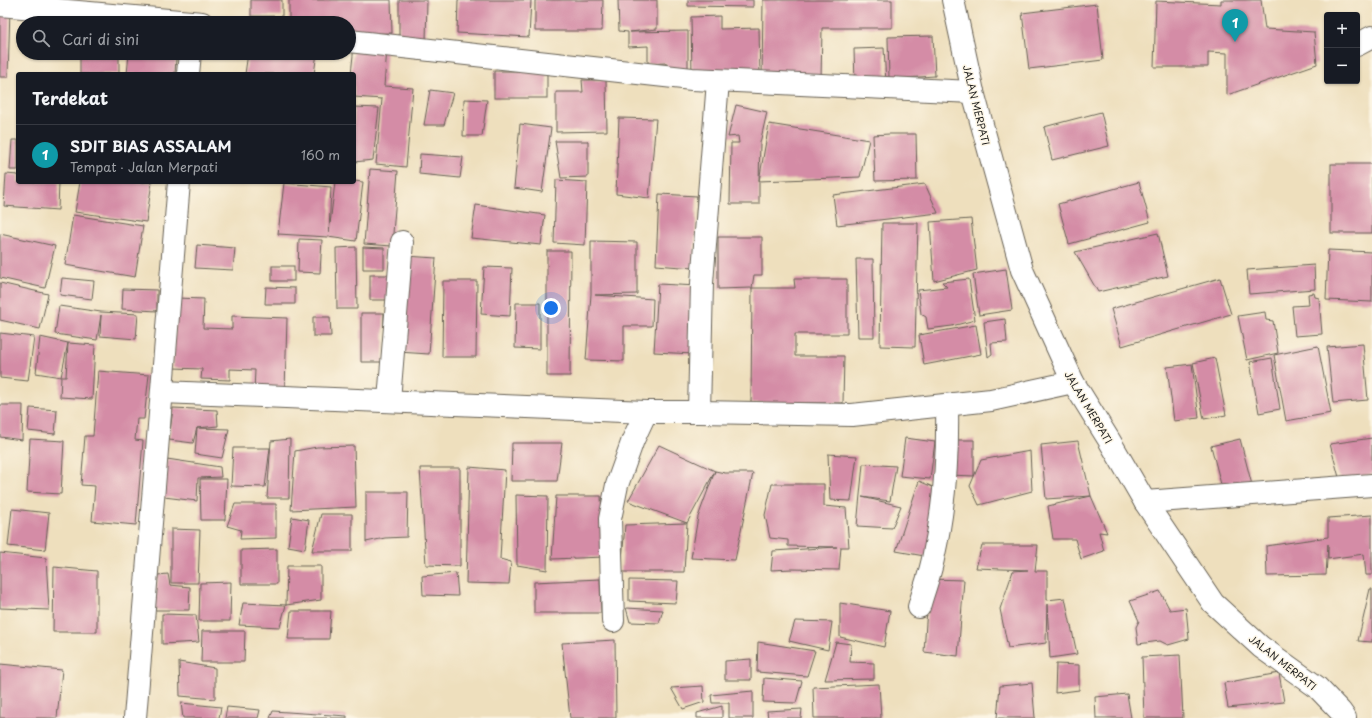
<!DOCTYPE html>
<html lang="id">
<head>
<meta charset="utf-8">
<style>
	body { margin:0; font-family:"Playpen Sans",sans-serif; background:#242831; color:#f1f3f6 }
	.controls { position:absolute; right:12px; top:12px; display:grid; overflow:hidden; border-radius:4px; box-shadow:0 1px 3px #0004 }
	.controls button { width:36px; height:36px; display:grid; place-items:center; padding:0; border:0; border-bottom:1px solid #363941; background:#171b24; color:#f1f3f6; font:20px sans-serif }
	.you { position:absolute; left:551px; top:308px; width:14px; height:14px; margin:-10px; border:3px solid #fff; border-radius:50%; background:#1a73e8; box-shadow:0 0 0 6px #1a73e833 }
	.badge { display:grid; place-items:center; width:26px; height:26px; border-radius:50%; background:#db2777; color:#fff; font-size:13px; font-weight:700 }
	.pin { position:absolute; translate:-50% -33px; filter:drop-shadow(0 1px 2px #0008) }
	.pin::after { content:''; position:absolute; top:21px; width:14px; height:12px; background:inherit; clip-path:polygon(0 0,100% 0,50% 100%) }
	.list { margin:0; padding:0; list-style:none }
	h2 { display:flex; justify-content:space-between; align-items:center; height:52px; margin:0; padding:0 16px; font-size:17px }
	h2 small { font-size:13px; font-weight:400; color:#9ea1a6 }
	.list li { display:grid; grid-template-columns:26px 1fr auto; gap:12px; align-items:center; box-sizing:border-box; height:60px; padding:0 16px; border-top:1px solid #363941 }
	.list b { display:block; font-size:15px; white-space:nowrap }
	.list p { margin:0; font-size:13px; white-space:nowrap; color:#9ea1a6 }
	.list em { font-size:13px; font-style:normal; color:#9ea1a6 }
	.icon { flex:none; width:22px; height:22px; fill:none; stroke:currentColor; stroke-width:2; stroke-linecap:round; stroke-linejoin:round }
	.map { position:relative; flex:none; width:1372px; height:718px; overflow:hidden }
	.search { position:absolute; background:#171b24; box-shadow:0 1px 3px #0004; left:16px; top:16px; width:340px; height:44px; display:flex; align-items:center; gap:10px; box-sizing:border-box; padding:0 14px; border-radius:22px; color:#9ea1a6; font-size:15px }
	.panel { position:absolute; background:#171b24; box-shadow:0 1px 3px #0004; left:16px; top:72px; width:340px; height:112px; border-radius:4px }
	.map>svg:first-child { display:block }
</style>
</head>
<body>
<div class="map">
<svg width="1372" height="718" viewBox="0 0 1372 718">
	<rect width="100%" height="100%" fill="#fcf5e5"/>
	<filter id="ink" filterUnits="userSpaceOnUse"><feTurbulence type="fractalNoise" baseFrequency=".025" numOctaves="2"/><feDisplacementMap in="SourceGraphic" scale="8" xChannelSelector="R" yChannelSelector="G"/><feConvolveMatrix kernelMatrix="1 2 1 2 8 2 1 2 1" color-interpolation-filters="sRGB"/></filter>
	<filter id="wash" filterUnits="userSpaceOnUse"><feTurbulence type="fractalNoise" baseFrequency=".012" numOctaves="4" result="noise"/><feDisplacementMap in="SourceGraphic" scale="16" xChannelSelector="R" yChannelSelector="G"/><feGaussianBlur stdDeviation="0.9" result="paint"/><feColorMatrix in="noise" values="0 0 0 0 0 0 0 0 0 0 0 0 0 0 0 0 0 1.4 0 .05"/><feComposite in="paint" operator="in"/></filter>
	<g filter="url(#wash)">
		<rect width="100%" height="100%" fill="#eedfbd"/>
		<g id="blocks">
			<g fill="#d48ca6">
				<rect x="251" y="0" width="31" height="16"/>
				<path d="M289 0H391L392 33 349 34V23L289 22Z"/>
				<path d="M399 0H427L426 41H399Z"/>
				<path d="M458 0H531L529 37 457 33Z"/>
				<path d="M535 0H603L602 31H535Z"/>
				<path d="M618 0H657V29L630 32 688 31V73L666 74V63L648 64V46L628 47V32L619 31Z"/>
				<path d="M688 0H753V7L688 6Z"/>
				<path d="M763 0H892V28H822L821 79H762Z"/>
				<path d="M1221 0H1261L1265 29 1314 32 1317 64 1227 95V53L1208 52V67H1154L1156 1 1221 4Z"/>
				<path d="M1097 4 1103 60 1029 69 1022 13Z"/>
				<path d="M0 8H10L8 77H0Z"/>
				<path d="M720 16V29L759 28 760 76 692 77 691 17Z"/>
				<path d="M933 36 935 76 889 79 888 37Z"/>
				<path d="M354 46 387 49 384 86 413 88 406 167 376 164 382 99 354 97V74H351Z"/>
				<path d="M884 48 886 83 855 84 854 49Z"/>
				<rect x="80" y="53" width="39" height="21"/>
				<path d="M248 53H317L314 74H245Z"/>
				<path d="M129 54 176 58 175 74H127Z"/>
				<rect x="494" y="71" width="53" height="27"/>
				<path d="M582 80H606L607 131 556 132V92H583Z"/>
				<path d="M430 90 453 93 444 125H424Z"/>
				<path d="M464 99 487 100 482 136H463Z"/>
				<path d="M736 105 767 112 760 143 759 181 769 124 869 140 860 177 759 181V204H730L731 143H739L738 136 728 137Z"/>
				<path d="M354 107 379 108 373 160 354 162Z"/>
				<path d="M1101 112 1109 146 1052 160 1044 127Z"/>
				<path d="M619 118 656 119 649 198 616 194Z"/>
				<path d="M520 124 551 128 542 192 514 188Z"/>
				<path d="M889 134H916L917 180 875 181 873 135Z"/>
				<path d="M12 140H18V170H10Z"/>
				<path d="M555 141H588V177L561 178Z"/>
				<path d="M420 154 463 157 460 178 419 174Z"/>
				<rect x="1331" y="164" width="41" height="69"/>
				<path d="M370 169 398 171 392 246 364 244Z"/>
				<path d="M6 174 18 175V182H59L58 210 4 206Z"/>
				<path d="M556 180 587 182 585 245 554 243Z"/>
				<path d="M354 181 363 182 356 241 328 237 278 234 284 183 331 187 329 233 335 182H354Z"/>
				<path d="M80 182H152L146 222 75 212Z"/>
				<path d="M1139 182 1150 222 1069 244 1058 204Z"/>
				<path d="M925 184 938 213 837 225 833 195Z"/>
				<path d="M659 194 697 196 694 268 656 265Z"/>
				<path d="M476 205 545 215 541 245 471 238Z"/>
				<path d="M73 215 143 226 135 277 65 265Z"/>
				<path d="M971 219 977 270 934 281 930 222Z"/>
				<path d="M882 223H918L915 347 880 346Z"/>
				<path d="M1158 233 1168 276 1098 292 1075 252Z"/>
				<path d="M0 234 55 246 45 288 0 278Z"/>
				<path d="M718 237H762V275H754L752 288H795L794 279H847V334H795V356H844L843 403H751L752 288 718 289Z"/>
				<path d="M299 239 322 240 320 273 298 272Z"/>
				<path d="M591 241 637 242V294L595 295 653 299 652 326H624V361L586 360 591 294Z"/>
				<path d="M197 245 235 248 233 270 195 268Z"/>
				<path d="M356 247 357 309H337L336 248Z"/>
				<path d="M363 247 384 248V269H363Z"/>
				<path d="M1328 250 1372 252V302L1326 300Z"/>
				<path d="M547 251H571L570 376H547Z"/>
				<path d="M406 256 436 258 429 354 398 352Z"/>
				<path d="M856 259H873L874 337H858Z"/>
				<path d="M1314 265 1315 289 1249 294 1247 270Z"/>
				<rect x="272" y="266" width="22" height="15"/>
				<path d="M484 267 512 268 510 316 481 314Z"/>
				<path d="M1006 269 1012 310 979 315 973 274Z"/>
				<rect x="370" y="275" width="18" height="25"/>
				<path d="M62 278 94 281 92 299 60 295Z"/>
				<path d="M1220 278 1231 314 1122 346 1111 309Z"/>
				<path d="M969 279 975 320 952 326 928 329 926 317 921 314 918 290 947 287 942 282Z"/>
				<path d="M443 281H477L476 357H442Z"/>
				<path d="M0 283 48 294 40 329 0 320Z"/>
				<path d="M658 284 698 286 694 354 654 352Z"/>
				<path d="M266 287 295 288V304H265Z"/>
				<path d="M123 289 157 290V311L122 309Z"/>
				<path d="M1314 293 1315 297 1319 298 1322 334 1295 336 1292 306 1309 305 1308 294Z"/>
				<path d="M176 298 204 299 203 328 232 329V316L287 318 285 392 254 391 255 370 230 369V380L201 379 202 369 173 368Z"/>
				<path d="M516 303H540V349L515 348Z"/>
				<path d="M59 306 101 312 138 314 136 339 100 336 101 315 97 340 55 334Z"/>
				<path d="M1265 312 1266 320 1273 321 1278 353 1247 360 1238 316Z"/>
				<path d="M361 313H384L383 362H361Z"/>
				<path d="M313 317H330L331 336H313Z"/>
				<path d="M1005 319 1007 342 991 343 992 354 988 357 984 322Z"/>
				<path d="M976 325 981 354 924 365 919 335Z"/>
				<path d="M0 333 34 337 28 381 0 378Z"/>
				<path d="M40 337 68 343 61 377 36 373Z"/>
				<path d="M68 343 95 345 92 399 60 397 61 377H66Z"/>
				<path d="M1363 344 1368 400 1333 403 1327 347Z"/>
				<path d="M1318 346 1331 413 1286 421 1274 355Z"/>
				<path d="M1215 358 1226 415 1204 419 1193 363Z"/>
				<path d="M1272 358 1280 409 1259 413 1250 362Z"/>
				<path d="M1192 364 1199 418 1174 421 1167 367Z"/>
				<path d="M98 371 149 375 144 419H137L135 440 143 441 136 525 92 521 95 486 81 485 85 436H93Z"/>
				<path d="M0 405H23L22 440 0 437Z"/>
				<path d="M30 408 57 410 55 434 28 431Z"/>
				<path d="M173 408 217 410 218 426 197 428 229 429 222 458 195 454 197 428 193 443 169 440Z"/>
				<path d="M905 438 935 442 930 479 900 476Z"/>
				<path d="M1372 438V474L1340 481 1330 444Z"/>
				<path d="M30 439 64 441 61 494 27 492Z"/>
				<path d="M290 439 289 498H267L271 441Z"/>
				<path d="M1240 439 1252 485 1223 492 1211 446Z"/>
				<path d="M950 440H974V476L949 475Z"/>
				<path d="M1078 441 1091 496 1107 533 1099 532 1104 551 1081 559 1075 539H1053L1048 506 1091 496 1046 499 1041 445Z"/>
				<path d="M512 443H562L557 481H511Z"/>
				<path d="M659 445 715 471 725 473H753L735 560 691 558 698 517 715 471 687 523 628 501Z"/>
				<path d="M354 446 356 507 291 510 295 451 317 447Z"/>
				<path d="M233 448H270L265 487 231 486Z"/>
				<path d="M1030 451 1032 491 979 505 970 486 981 460Z"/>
				<path d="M828 454 857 456 851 501 830 500Z"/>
				<path d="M167 459 220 467 221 477 198 478 197 501 164 497Z"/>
				<path d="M863 464 896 466 890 501 862 497 901 506 892 528 857 526Z"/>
				<path d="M469 467 505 470 500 559 511 562 509 584 466 583Z"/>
				<path d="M420 468H460V566L426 565Z"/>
				<path d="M200 479H227L225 520H201Z"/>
				<path d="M919 481 942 491 930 557 896 551Z"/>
				<path d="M772 484H824V506L846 508 849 547H841L839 570 792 569 771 570 773 551 837 547 788 546V540L770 538 765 515Z"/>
				<path d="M366 492H408L407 537 385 538 366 542Z"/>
				<path d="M516 495 548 496 547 570 517 565Z"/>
				<path d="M556 496H601L604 557 552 559Z"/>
				<path d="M235 504H276V538L240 539 241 530 227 526Z"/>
				<path d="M12 509 49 513 45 550 8 546Z"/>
				<path d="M321 514H352V551H312Z"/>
				<path d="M1372 515V575H1366L1364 554 1328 559V544L1326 575 1267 576 1266 546 1328 537V518Z"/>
				<path d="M292 517 309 520 305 549 288 546Z"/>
				<path d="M687 523 684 572H621L625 525Z"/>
				<path d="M171 529 200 530 198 583H171Z"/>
				<path d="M982 545H1038L1035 571H1047V600L1065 598 1077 654 1050 658 1047 604 1046 643 1008 648 1000 609 1013 571 1028 570 976 568Z"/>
				<path d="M277 549V584H241V550Z"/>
				<path d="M0 553 46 558 49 610 0 608Z"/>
				<path d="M287 566H321V600L286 605Z"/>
				<path d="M54 567 97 571V632H53Z"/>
				<path d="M456 573 458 596 423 595 422 576Z"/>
				<path d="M168 574 170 585 190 587 189 610H154L158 575Z"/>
				<path d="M600 579 601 613H534V582Z"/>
				<path d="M929 579 964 580 958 656 924 652Z"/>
				<path d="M629 580 678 581 676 603 629 601Z"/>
				<path d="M231 582 230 621H199L200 583Z"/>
				<path d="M1370 589H1372V642L1358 641Z"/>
				<path d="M1160 591 1170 610 1186 608 1189 639 1168 645 1160 641 1138 644 1136 627 1139 621 1130 601Z"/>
				<path d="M243 603 286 605 280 627 239 625Z"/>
				<path d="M840 603 890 611 884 647 840 637Z"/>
				<path d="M626 608 663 610 659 623 630 622Z"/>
				<path d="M291 611H331L329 639H288Z"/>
				<path d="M162 614 196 615 199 642 162 644Z"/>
				<path d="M795 621 832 622 828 650 789 641Z"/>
				<path d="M202 631H245L244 662H201Z"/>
				<path d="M615 640 616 718H570L562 643Z"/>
				<path d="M758 642 815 651 807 676 757 672Z"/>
				<path d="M836 642 851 644 850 662 874 663V679L825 680Z"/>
				<path d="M1180 655 1183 718H1144L1142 657Z"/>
				<path d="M751 659V680H725V661Z"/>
				<path d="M179 662 215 668V699L180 696Z"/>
				<path d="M0 664 62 670 57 718H0Z"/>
				<path d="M1056 664 1079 665V690L1055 693Z"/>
				<path d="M1279 673 1284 702 1228 708 1224 683Z"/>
				<path d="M764 678 802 681 796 703 763 702Z"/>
				<path d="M1032 683 1035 718H997L1000 686Z"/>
				<path d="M879 684 881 718H814L813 687Z"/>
				<path d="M703 686 704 702 683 709 671 688Z"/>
				<path d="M753 691V718H729V703H712L711 695Z"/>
				<path d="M1127 694 1131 718H1096L1095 697Z"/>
				<path d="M181 703 221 707 219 718H183Z"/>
				<path d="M722 706V718H697V713Z"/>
				<path d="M227 707 260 710 258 718H225Z"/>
				<path d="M802 709 801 718H768L767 711Z"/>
				<path d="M273 711 347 716V718H270Z"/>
			</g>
		</g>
	</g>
	<g filter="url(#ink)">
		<use href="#blocks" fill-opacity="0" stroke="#666054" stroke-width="1"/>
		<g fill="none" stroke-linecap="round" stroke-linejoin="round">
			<defs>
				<g id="street">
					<path d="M953 0 973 92 1022 270 1073 382 1109 440 1145 502 1213 603 1261 647 1317 687 1340 711 1345 718"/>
					<path d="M0 5 202 23"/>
					<path d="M349 41 692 79 973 92"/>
					<path d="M1357 45 1372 37"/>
					<path d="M188 74 190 53"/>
					<path d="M162 392 646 412H699L852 415 991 400 1073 382"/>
					<path d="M389 400 402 242"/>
					<path d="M699 412 702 283 718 81"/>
					<path d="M1145 502 1372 485"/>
					<path d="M919 607C924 589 931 572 934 554 945 505 948 455 947 405"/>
					<path d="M613 621 610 519 617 485 633 440 646 412"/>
					<path d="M135 718 179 182"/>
				</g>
			</defs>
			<use href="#street" stroke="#666054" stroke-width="24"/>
			<use href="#street" stroke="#fff" stroke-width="22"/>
		</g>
	</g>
	<g text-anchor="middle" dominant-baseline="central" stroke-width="3" stroke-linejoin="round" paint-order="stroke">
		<g font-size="10" fill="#1c1c1c" stroke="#fcf5e5">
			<text transform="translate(977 105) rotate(76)">JALAN MERPATI</text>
			<text transform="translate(1089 407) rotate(59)">JALAN MERPATI</text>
			<text transform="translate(1283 662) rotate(38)">JALAN MERPATI</text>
		</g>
	</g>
</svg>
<div class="controls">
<button>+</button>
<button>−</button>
</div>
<div class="you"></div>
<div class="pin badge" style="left:1235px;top:42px;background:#0f9aa8">1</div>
<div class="search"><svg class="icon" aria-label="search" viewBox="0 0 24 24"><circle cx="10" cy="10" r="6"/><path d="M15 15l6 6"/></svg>Cari di sini</div>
<section class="panel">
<h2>Terdekat<small></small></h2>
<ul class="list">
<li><span class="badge" style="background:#0f9aa8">1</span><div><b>SDIT BIAS ASSALAM</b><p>Tempat · Jalan Merpati</p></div><em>160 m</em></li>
</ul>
</section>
</div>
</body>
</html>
